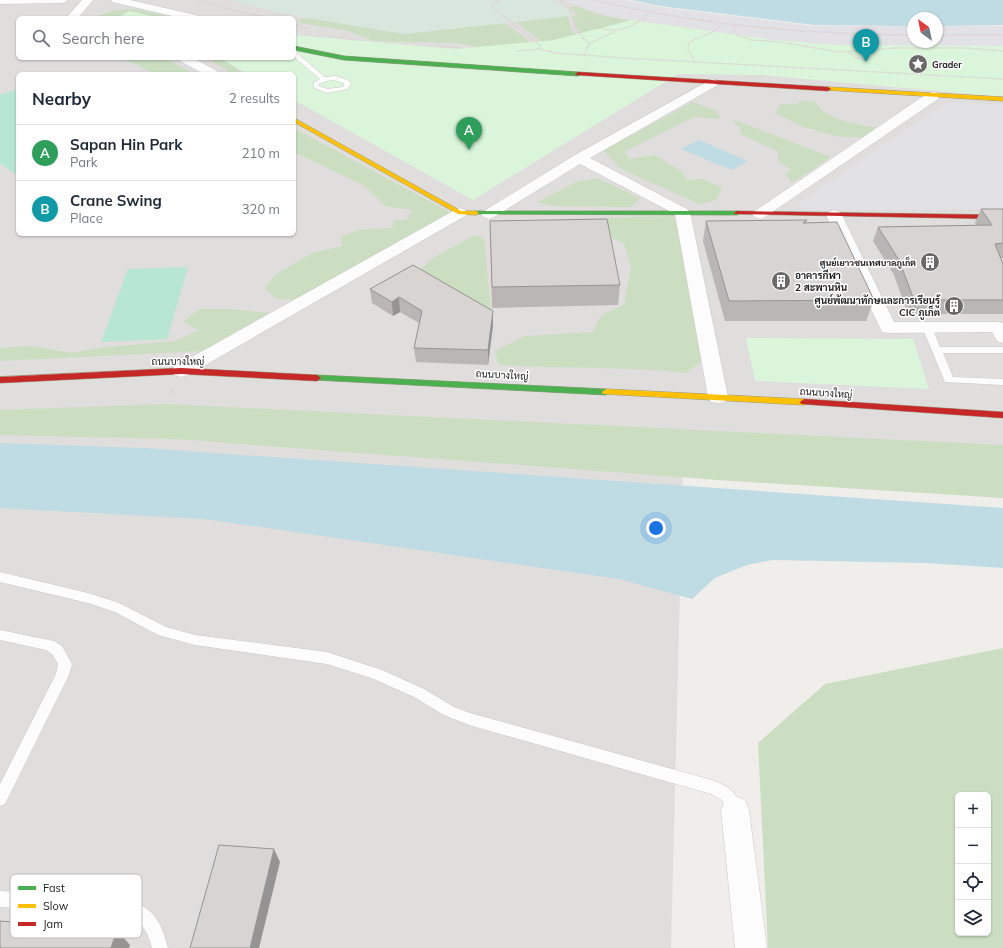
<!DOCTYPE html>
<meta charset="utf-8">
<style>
body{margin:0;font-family:Mulish,Sarabun,sans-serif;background:#f2f2f3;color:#1f2937}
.controls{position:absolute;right:12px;bottom:12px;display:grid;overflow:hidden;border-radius:6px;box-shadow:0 1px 3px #0004}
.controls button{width:36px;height:36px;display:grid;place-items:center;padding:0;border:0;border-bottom:1px solid #e0e1e3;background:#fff;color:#1f2937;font:20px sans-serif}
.compass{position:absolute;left:907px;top:12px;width:36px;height:36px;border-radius:50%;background:#fff;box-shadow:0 1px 3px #0004;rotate:327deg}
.you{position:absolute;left:656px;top:528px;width:14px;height:14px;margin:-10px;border:3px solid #fff;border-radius:50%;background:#1a73e8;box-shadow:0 0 0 6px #1a73e833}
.badge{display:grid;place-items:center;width:26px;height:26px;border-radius:50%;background:#6a6968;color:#fff;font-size:13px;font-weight:700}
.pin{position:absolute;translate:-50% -33px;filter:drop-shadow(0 1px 2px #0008)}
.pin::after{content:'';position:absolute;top:21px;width:14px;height:12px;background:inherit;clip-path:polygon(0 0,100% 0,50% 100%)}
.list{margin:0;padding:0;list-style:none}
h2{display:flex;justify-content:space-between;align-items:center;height:52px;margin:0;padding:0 16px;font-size:17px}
h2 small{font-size:13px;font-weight:400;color:#747a83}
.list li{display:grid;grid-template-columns:26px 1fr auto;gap:12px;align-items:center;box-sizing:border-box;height:56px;padding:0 16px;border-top:1px solid #e0e1e3}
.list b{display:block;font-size:15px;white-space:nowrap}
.list p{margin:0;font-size:13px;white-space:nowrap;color:#747a83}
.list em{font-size:13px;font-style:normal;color:#747a83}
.icon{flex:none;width:22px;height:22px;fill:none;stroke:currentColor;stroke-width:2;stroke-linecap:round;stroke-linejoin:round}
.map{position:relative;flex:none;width:1003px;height:948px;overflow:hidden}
.search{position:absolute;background:#fff;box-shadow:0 1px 3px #0004;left:16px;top:16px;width:280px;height:44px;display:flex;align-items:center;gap:10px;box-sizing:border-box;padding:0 14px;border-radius:6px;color:#747a83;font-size:15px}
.panel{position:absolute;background:#fff;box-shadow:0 1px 3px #0004;left:16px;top:72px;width:280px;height:164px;border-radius:6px}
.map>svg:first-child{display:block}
.residential{fill:#dfdedc;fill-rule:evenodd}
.forest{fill:#cbdec1;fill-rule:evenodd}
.wetland{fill:#d9e6de}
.park{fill:#daf5da}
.pitch{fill:#b7e6d2}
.parking{fill:#e0dfde}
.plaza{fill:#e2e1e5}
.water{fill:#bfdbe3}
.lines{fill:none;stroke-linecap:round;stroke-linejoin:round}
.lane-casing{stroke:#c9c8c7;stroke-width:1}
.street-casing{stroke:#c9c8c7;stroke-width:1}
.fast-casing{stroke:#999a82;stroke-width:1}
.slow-casing{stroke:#999a82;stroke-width:1}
.jam-casing{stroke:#999a82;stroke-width:1}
.path-far1{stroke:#dccecd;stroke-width:1.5;stroke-dasharray:1 1;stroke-linecap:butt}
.path{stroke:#dccecd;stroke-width:2.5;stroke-dasharray:2 2;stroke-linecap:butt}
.lane{fill:#fdfcfc;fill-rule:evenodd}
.street{fill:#fdfcfc;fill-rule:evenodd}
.fast{fill:#4caf50;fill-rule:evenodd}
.slow{fill:#ffc107;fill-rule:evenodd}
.jam{fill:#c62828;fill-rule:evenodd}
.wall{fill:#b9b6b5}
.shaded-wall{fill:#969493}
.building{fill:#d7d4d2;stroke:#969493}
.labels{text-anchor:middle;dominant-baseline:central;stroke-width:3;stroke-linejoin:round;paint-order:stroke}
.far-poi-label{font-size:9px;font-weight:bold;fill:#222;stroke:#fff;text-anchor:start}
.poi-label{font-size:10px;font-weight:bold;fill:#222;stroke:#fff;text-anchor:start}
.street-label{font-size:10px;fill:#222;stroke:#fff}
.key{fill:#fff;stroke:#bdbdbd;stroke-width:1}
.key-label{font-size:11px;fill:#222}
</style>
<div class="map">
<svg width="1003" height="948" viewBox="0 0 1003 948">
<rect width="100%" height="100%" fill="#f0eeeb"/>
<path class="residential" d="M0 0H601L776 32 1003 49V498L683 471 671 948H0ZM18 18H294V58H18ZM18 74H294V234H18Z"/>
<g class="forest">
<polygon points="575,6 601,15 636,22 590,41 577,29 572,15 578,14 571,7"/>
<path d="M134 9 166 16 168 18H97C108 9 121 10 134 9Z"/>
<polygon points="568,16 571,29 584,43 545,46 540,40 516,22"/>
<polygon points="308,18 404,34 505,23 528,40 527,47 481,48 456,43 374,41 345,30 299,23 299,19"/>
<polygon points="119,58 165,58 194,74 155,74 135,64"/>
<polygon points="206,58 225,58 240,65 236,69 245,74 234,74"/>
<path d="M802 101H814C830 122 853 123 877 128L867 137H841L804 127 775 113 781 104H796Z"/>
<polygon points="693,102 717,111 720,119 694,117 624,152 630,159 655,155 681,171 687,180 703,179 722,188 716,200 699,204 619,168 604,150"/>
<polygon points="732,119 831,157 792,183 785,174 791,170 778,160 778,152 741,134 740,128"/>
<polygon points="294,128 451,213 297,300 276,299 265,288 275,275 312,253 343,246 340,237 358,230 392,228 394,220 406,220 412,210 385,206 365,186 294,152"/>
<polygon points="597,178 640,198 632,207 553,206 537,202 576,182"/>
<path d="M673 216 680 236 702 361 686 373C623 366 561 369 499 365L495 351 525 336 593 332 602 314 624 305 631 267 624 243 603 234 565 226 572 219Z"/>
<polygon points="475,235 484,238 491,311 413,275 436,256"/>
<polygon points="199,309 231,309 269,313 203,351 0,361 0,348 30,346 73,353 97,348 175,341 199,330 183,322"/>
<polygon points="165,404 1003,445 1003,498 718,480 176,439 0,435 0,410"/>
<path d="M1003 648V948H768L758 743 825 684ZM958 795H988V933H958Z"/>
</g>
<polygon class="wetland" points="230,0 553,0 578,15 404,34 286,14"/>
<g class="park">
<polygon points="130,11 160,18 116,18"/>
<polygon points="636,19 913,42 1003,42 1003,97 762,75 678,74 473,200 294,100 294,74 248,74 219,58 294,58 294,35 455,49 554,40"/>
<polygon points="746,338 913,339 929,389 755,381"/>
</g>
<g class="pitch">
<polygon points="18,89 18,176 0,163 0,95"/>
<polygon points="188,267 167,339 101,342 128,269"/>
</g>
<polygon class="parking" points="919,323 1003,325 1003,394 950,391"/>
<g class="plaza">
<polygon points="565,0 628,0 660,7 814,26 913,26 913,42 937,42 937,26 1003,26 1003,46 837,45 774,40 630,20 603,14 573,4"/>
<polygon points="947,102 1003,105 1003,209 805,210 797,204"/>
</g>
<g class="water">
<polygon points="632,0 1003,0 1003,25 937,26 937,18 913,18 913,26 814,25 660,6"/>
<polygon points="699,140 748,161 732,170 681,149"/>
<polygon points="0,443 143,448 1003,508 1003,568 926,563 772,560 747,565 715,578 692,599 619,579 205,519 0,508"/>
</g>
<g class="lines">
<defs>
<g id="lane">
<path d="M294 48 297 50 298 54 325 77 336 76 350 81 351 82 348 89 327 93 314 88 313 83 320 79 294 57ZM333 80 344 83 343 87 327 89 319 86V84L326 81Z"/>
<polygon points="927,324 932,327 940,347 1003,347 1003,353 943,353 953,377 1003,379 1003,385 945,382 922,327"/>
<path d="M0 572 88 593 119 603 166 627 195 635 327 652 382 670 424 689 454 707 470 713 712 780C730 787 736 791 742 810L740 815 735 817 730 815 722 800 711 794 469 725 444 715 414 697 374 679 327 664 195 645 158 635 115 612 88 603 0 582Z"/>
<polygon points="0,630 54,641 62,646 72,664 69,675 5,804 0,806 0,784 56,674 58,664 52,654 46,650 0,640"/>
<path d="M0 891 116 897C149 904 160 915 168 948H152C146 925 139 918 116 913L0 907Z"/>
</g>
<g id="street">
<polygon points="0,0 68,0 63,3 0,4"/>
<polygon points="82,0 93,0 78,18 66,18"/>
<polygon points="111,0 130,0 200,16 202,18 181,18 112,2"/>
<polygon points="178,58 193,58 217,71 219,74 204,74 180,61"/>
<polygon points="712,79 716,80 718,83 716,86 590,158 687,209 690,212 728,397 725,402 718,403 711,402 708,397 675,214 580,164 494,217 489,219 484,217 481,214 484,211 575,155"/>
<polygon points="933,92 938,93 939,96 938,99 765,217 760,219 755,217 752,214 755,211 928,93"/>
<polygon points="460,208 465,210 468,213 465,216 188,375 181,377 174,375 172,371 174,367 455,210"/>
<polygon points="834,210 839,212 842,215 894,322 998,322 1003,323 1003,343 997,341 992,332 888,333 882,332 826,215 829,212"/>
<polygon points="735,796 745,800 749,810 767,948 735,948 721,810 725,800"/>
</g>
<g id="fast">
<polygon points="294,46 344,56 578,72 581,74 578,76 344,60 294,50"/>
<polygon points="476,211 737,211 740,213 737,215 474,214 474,212"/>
<polygon points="317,375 606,389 610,392 606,395 314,380 313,378"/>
</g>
<g id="slow">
<polygon points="828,87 1003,97 1003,101 826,90 825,89"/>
<polygon points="294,118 461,211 476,211 479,213 476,215 458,214 294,122"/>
<polygon points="606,389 804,399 808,402 804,405 603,394 602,392"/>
</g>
<g id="jam">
<polygon points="578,72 828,87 831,89 828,91 576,75 575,74"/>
<polygon points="737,211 1003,215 1003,219 735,214 734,213"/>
<polygon points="181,368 317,375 321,378 317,381 181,374 0,383 0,377"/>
<polygon points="804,399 1003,412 1003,418 801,404 800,402"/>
</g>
</defs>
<use href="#lane" class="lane-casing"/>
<use href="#street" class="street-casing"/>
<use href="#fast" class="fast-casing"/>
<use href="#slow" class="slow-casing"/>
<use href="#jam" class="jam-casing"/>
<g class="path-far1">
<polyline points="199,0 236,11 271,18"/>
<polyline points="499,0 491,6 540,45 539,49 517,51"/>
<path d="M561 0C587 27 617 45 648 13"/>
<path d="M593 0C699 25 805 34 913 35"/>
<polyline points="569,8 575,29 589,44"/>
<polyline points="294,24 307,28 308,30 304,32"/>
<polyline points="733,25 737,35 752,40 781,42 839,52 895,48 965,48 1003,51"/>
<polyline points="937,35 1003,35"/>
<polyline points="329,37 332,36 355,40"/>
<polyline points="440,46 462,48"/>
<polyline points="539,49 556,53 624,58 1003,79"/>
<polyline points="848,52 857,58 867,61"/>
<polyline points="584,55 589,44 616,31"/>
<polyline points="695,62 688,49 689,42 711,33 723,24"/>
</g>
<polyline class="path" points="170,395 173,389"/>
<use href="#lane" class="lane"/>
<use href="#street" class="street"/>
<use href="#fast" class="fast"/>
<use href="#slow" class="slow"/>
<use href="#jam" class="jam"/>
</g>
<g class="wall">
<polygon points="981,209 1003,209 1003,258 1001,258 1003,264 1003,314 908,314 894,275 873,241 878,227 976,225 975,223"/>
<polygon points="807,220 806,223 874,300 866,321 725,321 703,241 706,221"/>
<polygon points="490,221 620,285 618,305 492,308"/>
<polygon points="370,289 493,325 488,365 416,362 414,348 419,323 400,312 393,316 372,303"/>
</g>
<g class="shaded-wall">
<polygon points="399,297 400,312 393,316 392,302"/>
<polygon points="493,311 493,325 488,365 488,350"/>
<polygon points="274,849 280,862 259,948 250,948"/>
<polygon points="117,930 130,945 129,948 111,948"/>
</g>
<g class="building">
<polygon points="981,209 1003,209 1003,243 995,244 1003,264 1003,300 914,300 899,260 878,227 992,225"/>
<polygon points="607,219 620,285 492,287 490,221"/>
<polygon points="807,220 803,223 837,222 874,300 729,301 706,221"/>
<polygon points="413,265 493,311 488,350 414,348 422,311 399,297 392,302 370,289"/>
<polygon points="219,845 274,849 250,948 190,948"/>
<polygon points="0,921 117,930 111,948 0,948"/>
</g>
<defs>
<symbol id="sight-disc" viewBox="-11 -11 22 22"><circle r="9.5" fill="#6a6968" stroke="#fff"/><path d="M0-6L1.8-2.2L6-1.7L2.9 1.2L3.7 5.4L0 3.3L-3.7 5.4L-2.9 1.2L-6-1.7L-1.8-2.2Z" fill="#fff"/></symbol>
<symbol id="building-disc" viewBox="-11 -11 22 22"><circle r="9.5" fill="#6a6968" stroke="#fff"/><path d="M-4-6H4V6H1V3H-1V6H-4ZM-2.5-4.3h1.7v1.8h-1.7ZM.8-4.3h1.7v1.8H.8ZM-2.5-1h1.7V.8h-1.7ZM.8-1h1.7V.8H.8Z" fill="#fff"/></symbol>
</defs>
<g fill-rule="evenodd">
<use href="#sight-disc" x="907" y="53" width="22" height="22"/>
<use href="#building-disc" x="919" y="251" width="22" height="22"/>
<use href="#building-disc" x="770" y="270" width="22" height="22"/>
<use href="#building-disc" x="943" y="295" width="22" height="22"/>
</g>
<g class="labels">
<g class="far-poi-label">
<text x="932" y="64">Grader</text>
<text x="916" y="262" text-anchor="end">ศูนย์เยาวชนเทศบาลภูเก็ต</text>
</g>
<g class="poi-label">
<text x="795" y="275">อาคารกีฬา<tspan x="795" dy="12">2 สะพานหิน</tspan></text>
<text x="940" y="300" text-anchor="end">ศูนย์พัฒนาทักษและการเรียนรู้<tspan x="940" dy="12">CIC ภูเก็ต</tspan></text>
</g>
<g class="street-label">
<text x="178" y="361">ถนนบางใหญ่</text>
<text transform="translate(502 375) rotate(3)">ถนนบางใหญ่</text>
<text transform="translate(826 393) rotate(4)">ถนนบางใหญ่</text>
</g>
</g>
<rect x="10" y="874" width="132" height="64" rx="6" class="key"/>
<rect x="18" y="886" width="18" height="4" fill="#4caf50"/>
<rect x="18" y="904" width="18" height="4" fill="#ffc107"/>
<rect x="18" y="922" width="18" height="4" fill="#c62828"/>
<g class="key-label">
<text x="43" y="892">Fast</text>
<text x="43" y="910">Slow</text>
<text x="43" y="928">Jam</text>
</g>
</svg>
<div class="controls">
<button>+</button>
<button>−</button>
<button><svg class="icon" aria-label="locate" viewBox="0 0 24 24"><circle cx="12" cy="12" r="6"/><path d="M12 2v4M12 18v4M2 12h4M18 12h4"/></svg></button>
<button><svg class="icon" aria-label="layers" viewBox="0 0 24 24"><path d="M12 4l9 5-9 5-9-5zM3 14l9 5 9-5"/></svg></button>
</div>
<svg class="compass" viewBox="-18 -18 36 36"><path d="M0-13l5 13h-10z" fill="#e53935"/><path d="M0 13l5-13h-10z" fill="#747a83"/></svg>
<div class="you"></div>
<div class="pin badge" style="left:469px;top:150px;background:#2e9e5b">A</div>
<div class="pin badge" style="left:866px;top:62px;background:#0f9aa8">B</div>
<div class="search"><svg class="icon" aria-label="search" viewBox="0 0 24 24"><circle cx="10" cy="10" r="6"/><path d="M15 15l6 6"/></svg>Search here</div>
<section class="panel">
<h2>Nearby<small>2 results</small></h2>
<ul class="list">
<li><span class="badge" style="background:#2e9e5b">A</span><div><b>Sapan Hin Park</b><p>Park</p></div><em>210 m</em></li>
<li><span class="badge" style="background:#0f9aa8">B</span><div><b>Crane Swing</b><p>Place</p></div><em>320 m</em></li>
</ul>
</section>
</div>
